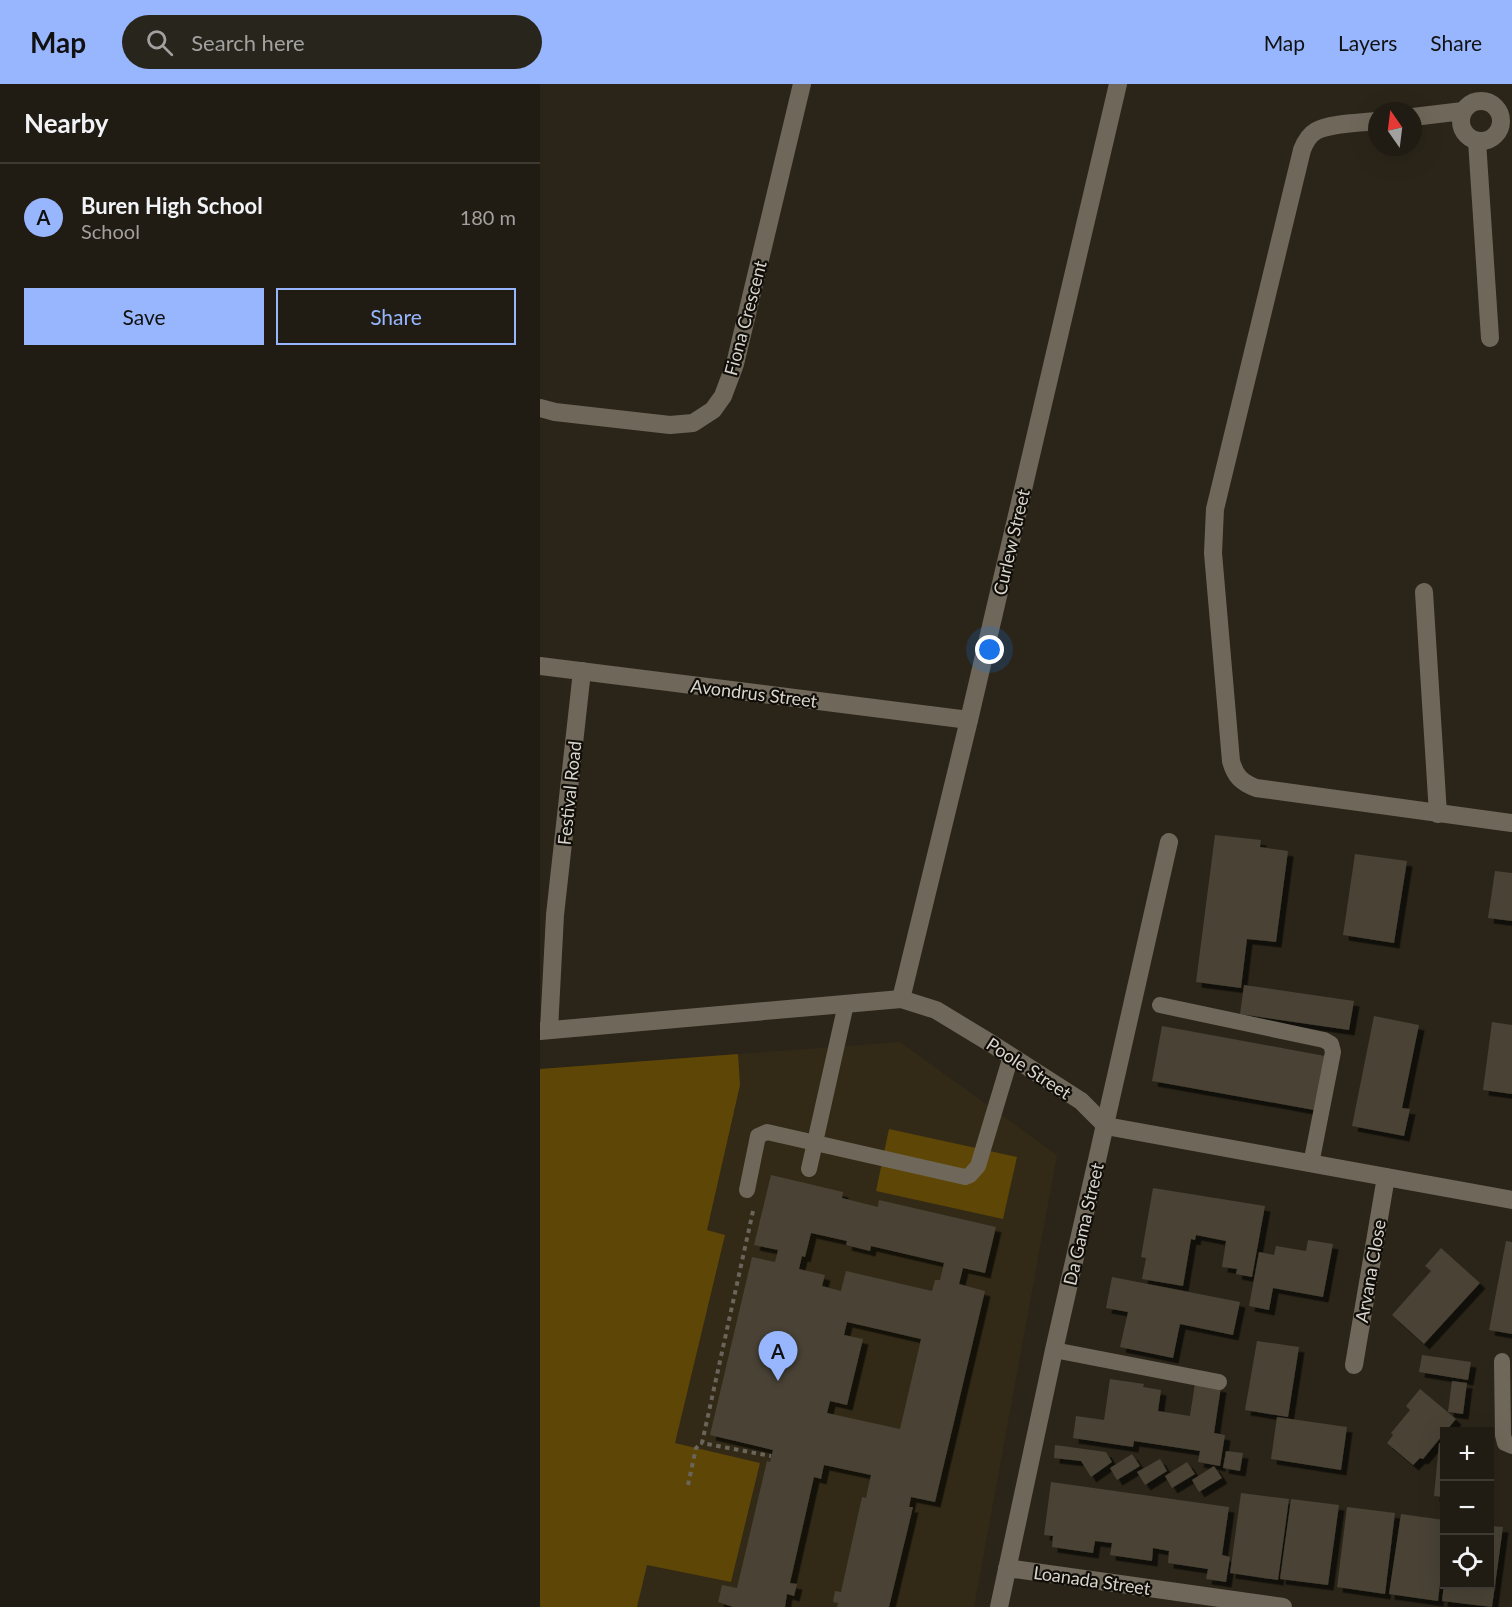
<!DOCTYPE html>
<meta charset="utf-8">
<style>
body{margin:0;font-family:Lato,sans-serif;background:#28251c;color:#f1f3f6}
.controls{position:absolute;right:18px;bottom:18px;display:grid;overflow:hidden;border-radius:0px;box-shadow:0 6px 24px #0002}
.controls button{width:54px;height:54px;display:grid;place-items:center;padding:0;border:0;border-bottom:2px solid #3d3a33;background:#201c13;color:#f1f3f6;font:30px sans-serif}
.compass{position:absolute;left:828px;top:18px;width:54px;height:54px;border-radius:50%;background:#201c13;box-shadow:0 6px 24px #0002;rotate:346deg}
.you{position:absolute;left:450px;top:566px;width:21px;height:21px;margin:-15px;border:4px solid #fff;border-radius:50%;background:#1a73e8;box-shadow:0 0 0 9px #1a73e833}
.badge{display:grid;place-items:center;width:39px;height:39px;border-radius:50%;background:#97b6fd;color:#111;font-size:20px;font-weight:700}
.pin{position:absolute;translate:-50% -50px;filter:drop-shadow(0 2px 3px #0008)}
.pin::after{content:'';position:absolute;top:32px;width:21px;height:18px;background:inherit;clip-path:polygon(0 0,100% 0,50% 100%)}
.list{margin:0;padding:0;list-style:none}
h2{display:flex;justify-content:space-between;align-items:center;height:78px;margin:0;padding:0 24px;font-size:26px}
h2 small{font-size:20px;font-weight:400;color:#a2a1a0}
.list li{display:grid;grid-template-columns:39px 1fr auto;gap:18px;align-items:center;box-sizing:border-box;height:108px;padding:0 24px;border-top:2px solid #3d3a33}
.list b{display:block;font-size:22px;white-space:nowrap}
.list p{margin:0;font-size:20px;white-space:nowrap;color:#a2a1a0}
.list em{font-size:20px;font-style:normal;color:#a2a1a0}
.actions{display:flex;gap:12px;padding:18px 24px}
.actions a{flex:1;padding:14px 0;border:2px solid #97b6fd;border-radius:0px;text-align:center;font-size:21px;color:#97b6fd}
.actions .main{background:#97b6fd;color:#111}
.icon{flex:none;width:33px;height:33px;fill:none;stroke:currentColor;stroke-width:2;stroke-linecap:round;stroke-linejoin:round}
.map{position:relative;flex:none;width:972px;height:1523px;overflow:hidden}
header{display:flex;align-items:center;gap:36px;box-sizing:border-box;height:84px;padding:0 30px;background:#97b6fd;color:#111}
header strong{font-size:28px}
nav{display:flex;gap:33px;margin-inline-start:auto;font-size:21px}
.search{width:420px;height:54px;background:#28251c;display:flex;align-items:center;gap:15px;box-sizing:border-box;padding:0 21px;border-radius:33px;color:#a2a1a0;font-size:22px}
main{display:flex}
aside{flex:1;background:#201c13}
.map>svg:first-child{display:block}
.built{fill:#322a17}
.green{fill:#5d4606}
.building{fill:#484235;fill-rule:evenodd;filter:url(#shadow)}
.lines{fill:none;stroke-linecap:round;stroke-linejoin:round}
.path{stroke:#69655a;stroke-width:4;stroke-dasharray:4.5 4.5;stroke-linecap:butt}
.lane{stroke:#6f685a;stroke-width:16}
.street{stroke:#6f685a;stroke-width:18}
.labels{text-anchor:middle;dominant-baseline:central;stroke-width:4.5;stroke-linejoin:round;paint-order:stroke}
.street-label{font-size:18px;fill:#d8d5cd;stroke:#110e09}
</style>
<header>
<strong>Map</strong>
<div class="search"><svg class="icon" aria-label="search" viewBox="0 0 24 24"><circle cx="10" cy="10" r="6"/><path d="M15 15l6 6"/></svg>Search here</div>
<nav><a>Map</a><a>Layers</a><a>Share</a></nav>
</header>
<main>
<aside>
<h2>Nearby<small></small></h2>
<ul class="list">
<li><span class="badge">A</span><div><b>Buren High School</b><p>School</p></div><em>180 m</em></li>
</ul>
<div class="actions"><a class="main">Save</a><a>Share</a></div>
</aside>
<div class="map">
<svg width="972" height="1523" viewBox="0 0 972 1523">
<defs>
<filter id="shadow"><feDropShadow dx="5.5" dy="5.5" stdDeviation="0" flood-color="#0009"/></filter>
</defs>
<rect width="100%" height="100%" fill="#2b2519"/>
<polygon class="built" points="360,958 517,1071 434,1523 0,1523 0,985"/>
<g class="green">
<polygon points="198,970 200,1001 167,1146 185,1151 135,1359 220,1379 191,1498 107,1481 97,1523 0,1523 0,985"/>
<polygon points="349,1045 477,1073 463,1135 336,1107"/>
</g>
<g class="building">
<polygon points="675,751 721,756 720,763 748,767 736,858 707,855 701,904 656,898"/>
<polygon points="815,770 867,777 854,859 803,851"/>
<polygon points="955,787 972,789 972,837 948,834"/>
<polygon points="704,901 814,917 809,946 700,930"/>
<polygon points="834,932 879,941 862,1024 870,1025 864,1052 812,1042"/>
<polygon points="952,938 972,941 972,1010 943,1006"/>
<polygon points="622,942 785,972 774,1026 612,997"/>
<path d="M231 1091 303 1108 302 1114 338 1123 339 1116 456 1143 445 1189 423 1184 419 1200 445 1207 395 1418 371 1413 369 1423H373L349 1523H297L298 1519 293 1518 295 1507 301 1508 322 1413 326 1414 331 1391 284 1381 281 1395 274 1393 250 1499 257 1500 254 1512 247 1510 245 1523H193L178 1518 182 1501 197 1504 227 1377 230 1378 233 1366 170 1351 212 1173 235 1178 238 1166 214 1161ZM271 1149 307 1157 306 1161 330 1167 331 1162 404 1179 400 1196H395L392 1207 306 1187 301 1207 282 1202 285 1191 259 1185 262 1172 265 1173ZM307 1238 381 1255 360 1345 287 1329 290 1317 307 1321 323 1255 304 1251Z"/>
<polygon points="613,1104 725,1122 712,1193 696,1190 697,1185 682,1183 686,1157 656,1151 655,1156 651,1155 643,1202 602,1195 606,1174 601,1173"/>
<polygon points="768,1156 793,1160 783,1213 733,1204 729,1226 709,1222 719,1168 734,1171 736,1162 766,1167"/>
<polygon points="966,1157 972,1158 972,1250 949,1246"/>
<polygon points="901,1164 940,1199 884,1260 852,1231 891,1187 885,1182"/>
<polygon points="572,1193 700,1218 693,1251 640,1240 633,1274 580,1263 588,1228 566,1224"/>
<polygon points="717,1257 759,1263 748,1333 705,1326"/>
<polygon points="882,1271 931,1278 928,1296 879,1288"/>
<polygon points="570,1295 604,1300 603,1303 621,1306 618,1327 650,1332 655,1299 681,1303 674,1349 685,1351 680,1382 658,1378 660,1367 594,1357 593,1363 533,1354 536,1332 564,1336"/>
<polygon points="912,1297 927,1299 923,1330 908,1328"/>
<polygon points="880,1305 916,1335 883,1375 880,1374 873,1381 847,1359 853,1351 851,1349 870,1326 866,1322"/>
<polygon points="737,1333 807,1343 801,1386 731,1375"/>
<polygon points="899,1359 904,1359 904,1413 894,1412"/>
<polygon points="515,1361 566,1368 572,1378 551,1393 541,1377 514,1374"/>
<polygon points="686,1367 703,1369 700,1387 683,1384"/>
<polygon points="592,1370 600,1382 577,1396 570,1384"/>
<polygon points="620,1375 627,1387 605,1401 597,1388"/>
<polygon points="647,1378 655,1390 632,1404 625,1392"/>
<polygon points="674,1382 682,1394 659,1408 652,1396"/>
<polygon points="511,1398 689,1423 682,1471 690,1473 686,1498 666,1495 668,1485 628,1479 629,1467 613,1464 612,1477 570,1471 572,1459 555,1457 553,1469 512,1463 513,1452 504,1451"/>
<polygon points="701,1409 749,1415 738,1496 690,1489"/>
<polygon points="751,1415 799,1421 788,1501 740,1495"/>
<polygon points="807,1423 855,1429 845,1510 797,1503"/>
<polygon points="861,1430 904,1436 904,1465 898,1517 849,1510"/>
<polygon points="950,1442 963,1443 952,1523 902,1517 904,1500 950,1500"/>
</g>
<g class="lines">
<g class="path">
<polyline points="213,1127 162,1359 231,1372"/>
<polyline points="148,1401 156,1364 162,1359"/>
</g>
<g class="lane">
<polyline points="620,921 784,956 791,960 793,968 771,1080"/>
<polyline points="269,1085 306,920"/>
<polyline points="207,1106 218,1052 227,1048 425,1093 430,1091 438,1082 471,972"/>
<polyline points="514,1266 679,1298"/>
<polyline points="962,1277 963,1351 965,1359 972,1362"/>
</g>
<g class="street">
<circle cx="941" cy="37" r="20"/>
<polyline points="873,33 923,27"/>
<path d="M837 37C820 39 790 39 776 47 769 51 765 58 762 66L675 425 673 469 691 677C695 692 701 698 716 704L972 739"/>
<polyline points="937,57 950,254"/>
<polyline points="0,324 15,328 130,341 153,339 173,326 183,312 195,280 262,0"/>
<polyline points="884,508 898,730"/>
<polyline points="0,582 429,636"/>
<polyline points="361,915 429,636 578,0"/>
<polyline points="9,946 15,831 42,587"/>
<polyline points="0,947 361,915 396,926 452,960 541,1017 566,1042 972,1116"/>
<polyline points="814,1281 846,1093"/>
<polyline points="467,1484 743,1523"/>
<polyline points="459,1523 514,1266 629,758"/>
</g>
</g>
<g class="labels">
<g class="street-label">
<text transform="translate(205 234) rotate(-75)">Fiona Crescent</text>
<text transform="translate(471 458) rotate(-77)">Curlew Street</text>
<text transform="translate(214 609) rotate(7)">Avondrus Street</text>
<text transform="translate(29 709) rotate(-84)">Festival Road</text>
<text transform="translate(489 984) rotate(33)">Poole Street</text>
<text transform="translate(543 1140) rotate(-77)">Da Gama Street</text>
<text transform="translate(830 1187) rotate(-80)">Arvana Close</text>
<text transform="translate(552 1496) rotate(8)">Loanada Street</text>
</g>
</g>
</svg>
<div class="controls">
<button>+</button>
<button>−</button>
<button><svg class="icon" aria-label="locate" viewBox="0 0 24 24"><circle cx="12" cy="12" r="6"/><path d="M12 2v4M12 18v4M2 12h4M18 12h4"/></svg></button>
</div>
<svg class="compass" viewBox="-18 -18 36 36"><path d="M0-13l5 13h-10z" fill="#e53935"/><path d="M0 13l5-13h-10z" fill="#a2a1a0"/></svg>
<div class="you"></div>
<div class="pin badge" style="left:238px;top:1297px">A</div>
</div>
</main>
